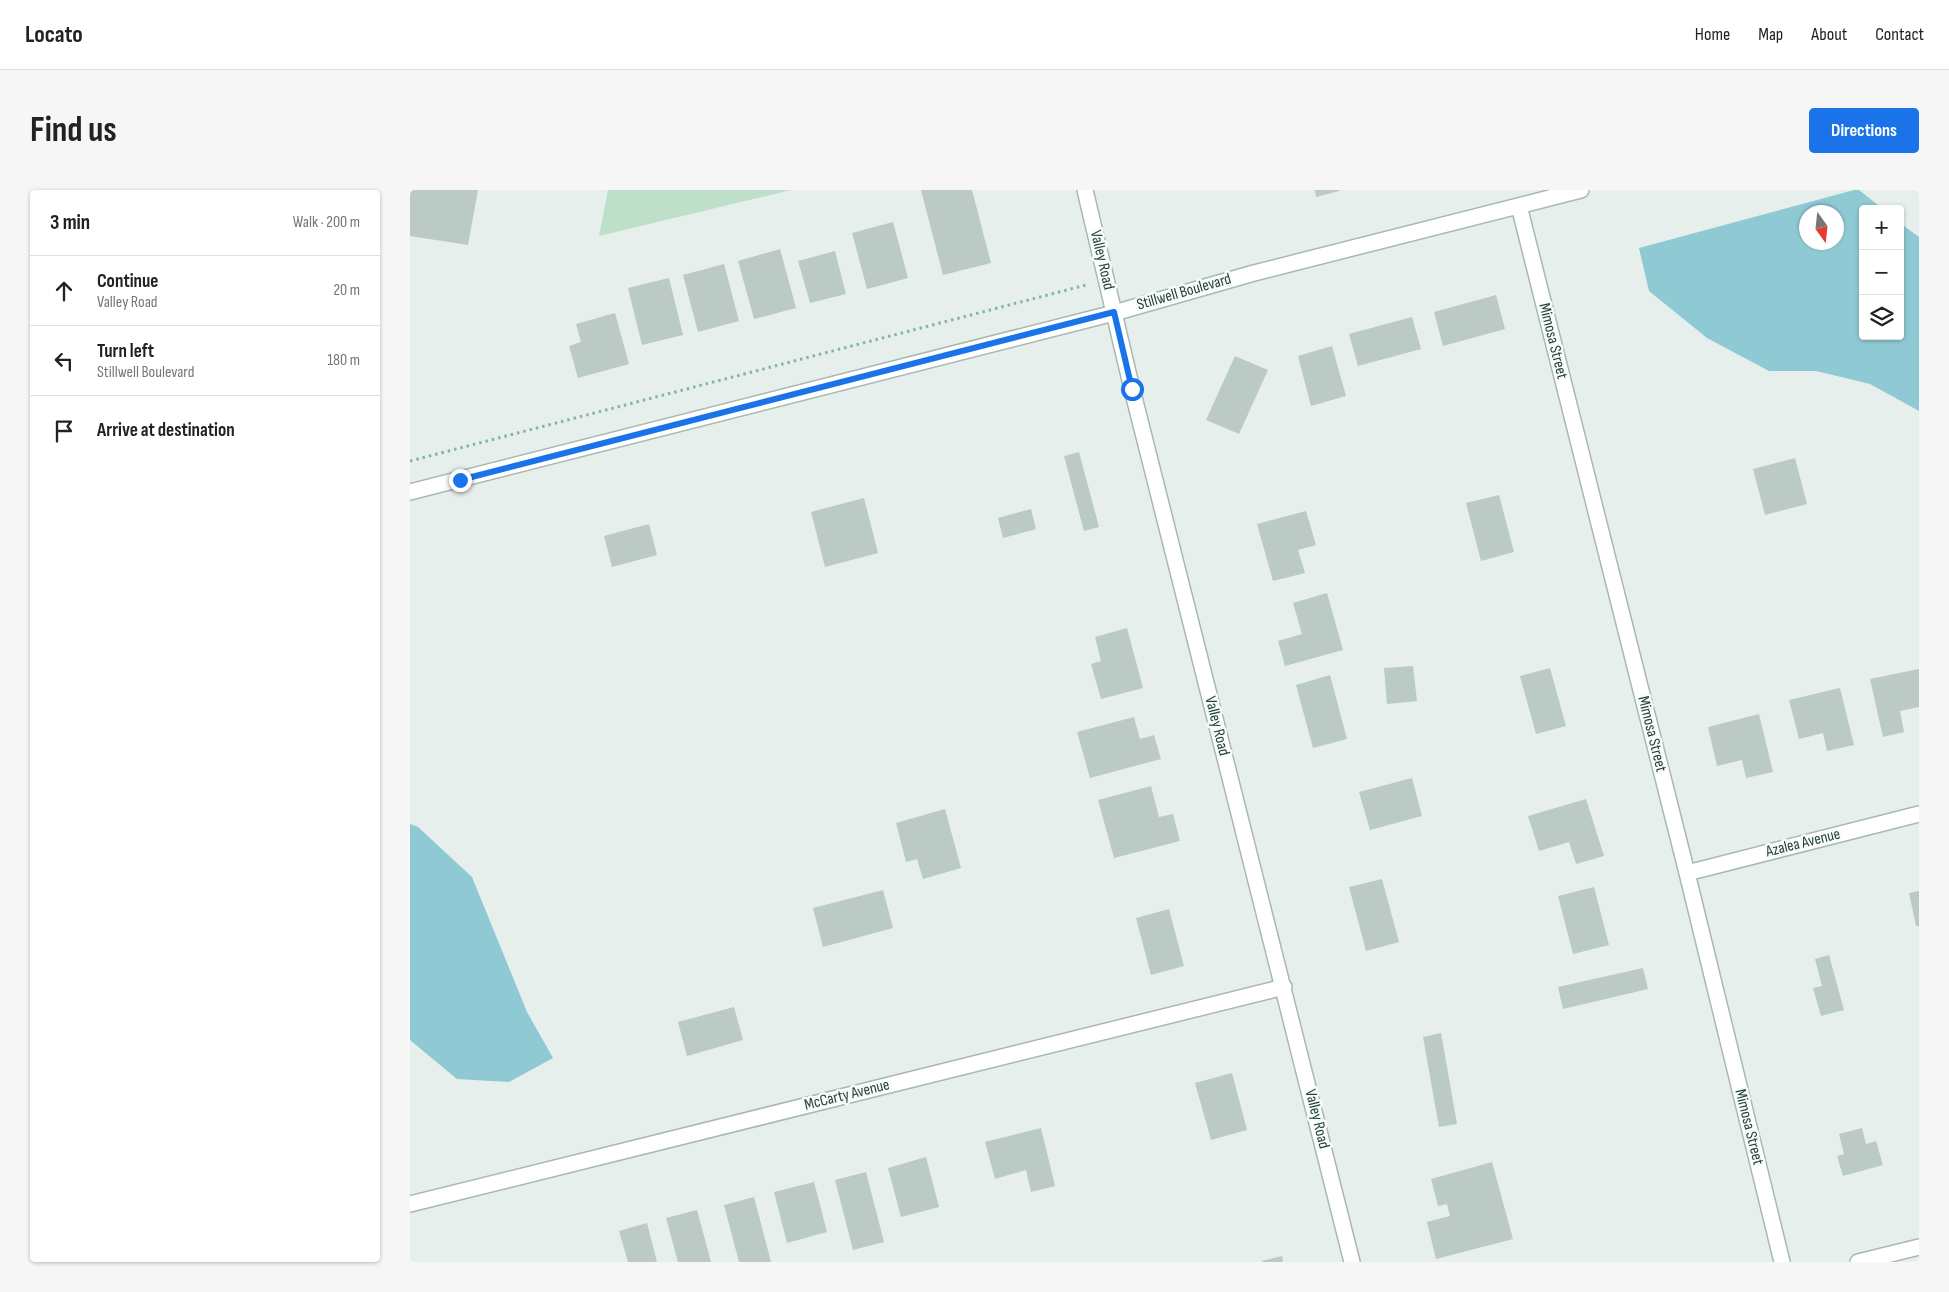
<!DOCTYPE html>
<meta charset="utf-8">
<style>
body{margin:0;font-family:"Sofia Sans Condensed",sans-serif;background:#f6f6f6;color:#222}
.controls{position:absolute;right:15px;top:15px;display:grid;overflow:hidden;border-radius:5px;box-shadow:0 1px 4px #0004}
.controls button{width:45px;height:45px;display:grid;place-items:center;padding:0;border:0;border-bottom:1px solid #e0e0e0;background:#fff;color:#222;font:25px sans-serif}
.compass{position:absolute;left:1389px;top:15px;width:45px;height:45px;border-radius:50%;background:#fff;box-shadow:0 1px 4px #0004;rotate:165deg}
.stop{position:absolute;width:15px;height:15px;margin:-11px;border:4px solid #1a73e8;border-radius:50%;background:#fff}
.stop.end{background:#1a73e8;border-color:#fff;box-shadow:0 1px 5px #0008}
.list{margin:0;padding:0;list-style:none}
h2{display:flex;justify-content:space-between;align-items:center;height:65px;margin:0;padding:0 20px;font-size:21px}
h2 small{font-size:16px;font-weight:400;color:#767676}
.list li{display:grid;grid-template-columns:32px 1fr auto;gap:15px;align-items:center;box-sizing:border-box;height:70px;padding:0 20px;border-top:1px solid #e0e0e0}
.list b{display:block;font-size:19px;white-space:nowrap}
.list p{margin:0;font-size:16px;white-space:nowrap;color:#767676}
.list em{font-size:16px;font-style:normal;color:#767676}
.icon{flex:none;width:28px;height:28px;fill:none;stroke:currentColor;stroke-width:2;stroke-linecap:round;stroke-linejoin:round}
.map{position:relative;flex:none;width:1509px;height:1072px;overflow:hidden;border-radius:5px}
header{display:flex;align-items:center;gap:30px;box-sizing:border-box;height:70px;padding:0 25px;background:#fff;border-bottom:1px solid #e0e0e0}
header strong{font-size:24px}
nav{display:flex;gap:28px;margin-inline-start:auto;font-size:18px}
.intro{display:flex;align-items:center;justify-content:space-between;box-sizing:border-box;height:120px;padding:0 30px}
h1{margin:0;font-size:35px}
.button{padding:12px 22px;border-radius:5px;background:#1a73e8;color:#fff;font-size:18px;font-weight:700}
main{display:flex;gap:30px;padding:0 30px}
aside{flex:1;background:#fff;border-radius:5px;box-shadow:0 1px 4px #0004}
.map>svg:first-child{display:block}
.green{fill:#bfe0c8}
.water{fill:#8ec9d4;fill-rule:evenodd}
.building{fill:#bbcac4}
.lines{fill:none;stroke-linecap:round;stroke-linejoin:round}
.minor-casing{stroke:#a8b8b2;stroke-width:18}
.path{stroke:#86b3a5;stroke-width:3;stroke-dasharray:2.5 4;stroke-linecap:butt}
.minor{stroke:#fff;stroke-width:15}
.route{stroke:#1a73e8;stroke-width:6}
.labels{text-anchor:middle;dominant-baseline:central;stroke-width:5;stroke-linejoin:round;paint-order:stroke}
.street-label{font-size:16px;fill:#24423a;stroke:#f7fbf9}
</style>
<header>
<strong>Locato</strong>
<nav><a>Home</a><a>Map</a><a>About</a><a>Contact</a></nav>
</header>
<div class="intro"><h1>Find us</h1><a class="button">Directions</a></div>
<main>
<aside>
<h2>3 min<small>Walk · 200 m</small></h2>
<ul class="list">
<li><svg class="icon" aria-label="ahead" viewBox="0 0 24 24"><path d="M12 20V5M6 11l6-6 6 6"/></svg><div><b>Continue</b><p>Valley Road</p></div><em>20 m</em></li>
<li><svg class="icon" aria-label="left" viewBox="0 0 24 24"><path d="M17 20v-9H6M10 6l-5 5 5 5"/></svg><div><b>Turn left</b><p>Stillwell Boulevard</p></div><em>180 m</em></li>
<li><svg class="icon" aria-label="arrive" viewBox="0 0 24 24"><path d="M6 21V4h12l-3 4 3 4H6"/></svg><div><b>Arrive at destination</b></div></li>
</ul>
</aside>
<div class="map">
<svg width="1509" height="1072" viewBox="0 0 1509 1072">
<rect width="100%" height="100%" fill="#e6efeb"/>
<polygon class="green" points="198,0 381,0 189,46"/>
<g class="water">
<path d="M1444 0H1449L1473 19H1453V146H1490V33L1509 47V221L1460 194 1406 181H1359L1297 148 1239 101 1229 58ZM1396 22H1426V52H1396Z"/>
<polygon points="0,634 8,637 62,687 117,822 143,868 99,892 47,889 0,850"/>
</g>
<g class="building">
<polygon points="0,0 68,0 58,55 0,46"/>
<polygon points="511,0 562,0 581,73 533,85"/>
<polygon points="905,0 929,0 929,1 906,7"/>
<polygon points="483,32 498,88 457,99 442,43"/>
<polygon points="370,59 386,118 344,129 328,71"/>
<polygon points="425,61 436,104 400,113 388,71"/>
<polygon points="314,74 329,131 288,142 273,85"/>
<polygon points="259,88 273,145 232,155 218,98"/>
<polygon points="1086,105 1095,139 1033,156 1024,122"/>
<polygon points="205,123 219,174 168,188 159,156 171,152 166,134"/>
<polygon points="1002,127 1011,159 948,176 939,144"/>
<polygon points="922,156 936,206 901,216 888,166"/>
<polygon points="825,166 858,180 829,244 796,230"/>
<polygon points="669,262 689,337 674,341 654,266"/>
<polygon points="1385,268 1397,314 1355,325 1343,279"/>
<polygon points="1089,305 1104,362 1071,371 1056,313"/>
<polygon points="454,308 468,363 415,377 401,322"/>
<polygon points="621,319 626,339 593,348 588,328"/>
<polygon points="896,321 906,355 888,360 895,383 863,391 847,334"/>
<polygon points="239,334 247,365 202,377 194,346"/>
<polygon points="917,403 933,460 875,476 868,451 892,444 883,413"/>
<polygon points="717,438 733,498 691,509 681,474 691,471 685,447"/>
<polygon points="1003,476 1007,511 977,514 974,478"/>
<polygon points="1140,478 1156,536 1126,544 1110,486"/>
<polygon points="1509,479 1509,517 1490,521 1494,542 1473,547 1460,489"/>
<polygon points="920,485 937,549 903,558 886,495"/>
<polygon points="1430,498 1444,555 1417,561 1413,543 1389,549 1379,510"/>
<polygon points="1349,524 1363,582 1336,588 1332,570 1307,576 1298,537"/>
<polygon points="724,527 730,549 744,545 751,569 680,588 667,542"/>
<polygon points="1002,588 1012,626 960,640 949,602"/>
<polygon points="741,596 749,627 763,624 770,651 704,668 688,610"/>
<polygon points="1176,609 1194,666 1166,674 1159,652 1129,661 1118,626"/>
<polygon points="535,619 551,678 513,689 507,669 496,672 486,633"/>
<polygon points="972,689 989,752 956,761 939,697"/>
<polygon points="1184,697 1199,755 1163,764 1148,706"/>
<polygon points="473,700 483,738 413,757 403,718"/>
<polygon points="1509,701 1509,736 1506,736 1499,703"/>
<polygon points="759,719 774,776 741,785 726,728"/>
<polygon points="1419,765 1434,820 1411,826 1403,798 1412,796 1405,769"/>
<polygon points="1233,778 1238,799 1153,819 1148,797"/>
<polygon points="324,817 333,850 277,866 268,832"/>
<polygon points="1031,843 1047,934 1029,937 1013,847"/>
<polygon points="822,883 837,940 801,950 785,893"/>
<polygon points="631,938 645,996 621,1002 616,980 585,989 575,952"/>
<polygon points="1452,938 1456,954 1466,951 1473,975 1433,986 1427,966 1434,964 1429,944"/>
<polygon points="516,967 529,1017 491,1027 478,978"/>
<polygon points="1082,972 1103,1049 1026,1069 1017,1032 1040,1026 1037,1014 1028,1016 1021,989"/>
<polygon points="456,982 474,1052 443,1060 425,990"/>
<polygon points="404,992 417,1042 377,1053 364,1002"/>
<polygon points="344,1007 361,1072 329,1072 314,1015"/>
<polygon points="287,1020 301,1072 268,1072 256,1028"/>
<polygon points="237,1033 247,1072 218,1072 209,1041"/>
<polygon points="872,1066 873,1072 852,1072 852,1071"/>
</g>
<g class="lines">
<defs>
<g id="minor">
<polyline points="675,0 722,199 942,1072"/>
<polyline points="1109,16 1277,683 1372,1072"/>
<polyline points="0,302 704,123 844,83 1171,0"/>
<polyline points="1277,683 1509,624"/>
<polyline points="0,1014 874,797"/>
<polyline points="1448,1072 1509,1057"/>
</g>
</defs>
<use href="#minor" class="minor-casing"/>
<polyline class="path" points="0,271 676,95"/>
<use href="#minor" class="minor"/>
</g>
<g class="lines">
<polyline class="route" points="50,290 704,122 722,199"/>
</g>
<g class="labels">
<g class="street-label">
<text transform="translate(692 70) rotate(77)">Valley Road</text>
<text transform="translate(774 102) rotate(-16)">Stillwell Boulevard</text>
<text transform="translate(1143 151) rotate(76)">Mimosa Street</text>
<text transform="translate(807 536) rotate(76)">Valley Road</text>
<text transform="translate(1242 544) rotate(76)">Mimosa Street</text>
<text transform="translate(1393 653) rotate(-14)">Azalea Avenue</text>
<text transform="translate(437 905) rotate(-14)">McCarty Avenue</text>
<text transform="translate(907 929) rotate(76)">Valley Road</text>
<text transform="translate(1339 937) rotate(76)">Mimosa Street</text>
</g>
</g>
</svg>
<div class="controls">
<button>+</button>
<button>−</button>
<button><svg class="icon" aria-label="layers" viewBox="0 0 24 24"><path d="M12 4l9 5-9 5-9-5zM3 14l9 5 9-5"/></svg></button>
</div>
<svg class="compass" viewBox="-18 -18 36 36"><path d="M0-13l5 13h-10z" fill="#e53935"/><path d="M0 13l5-13h-10z" fill="#767676"/></svg>
<div class="stop" style="left:722px;top:199px"></div>
<div class="stop end" style="left:50px;top:290px"></div>
</div>
</main>
